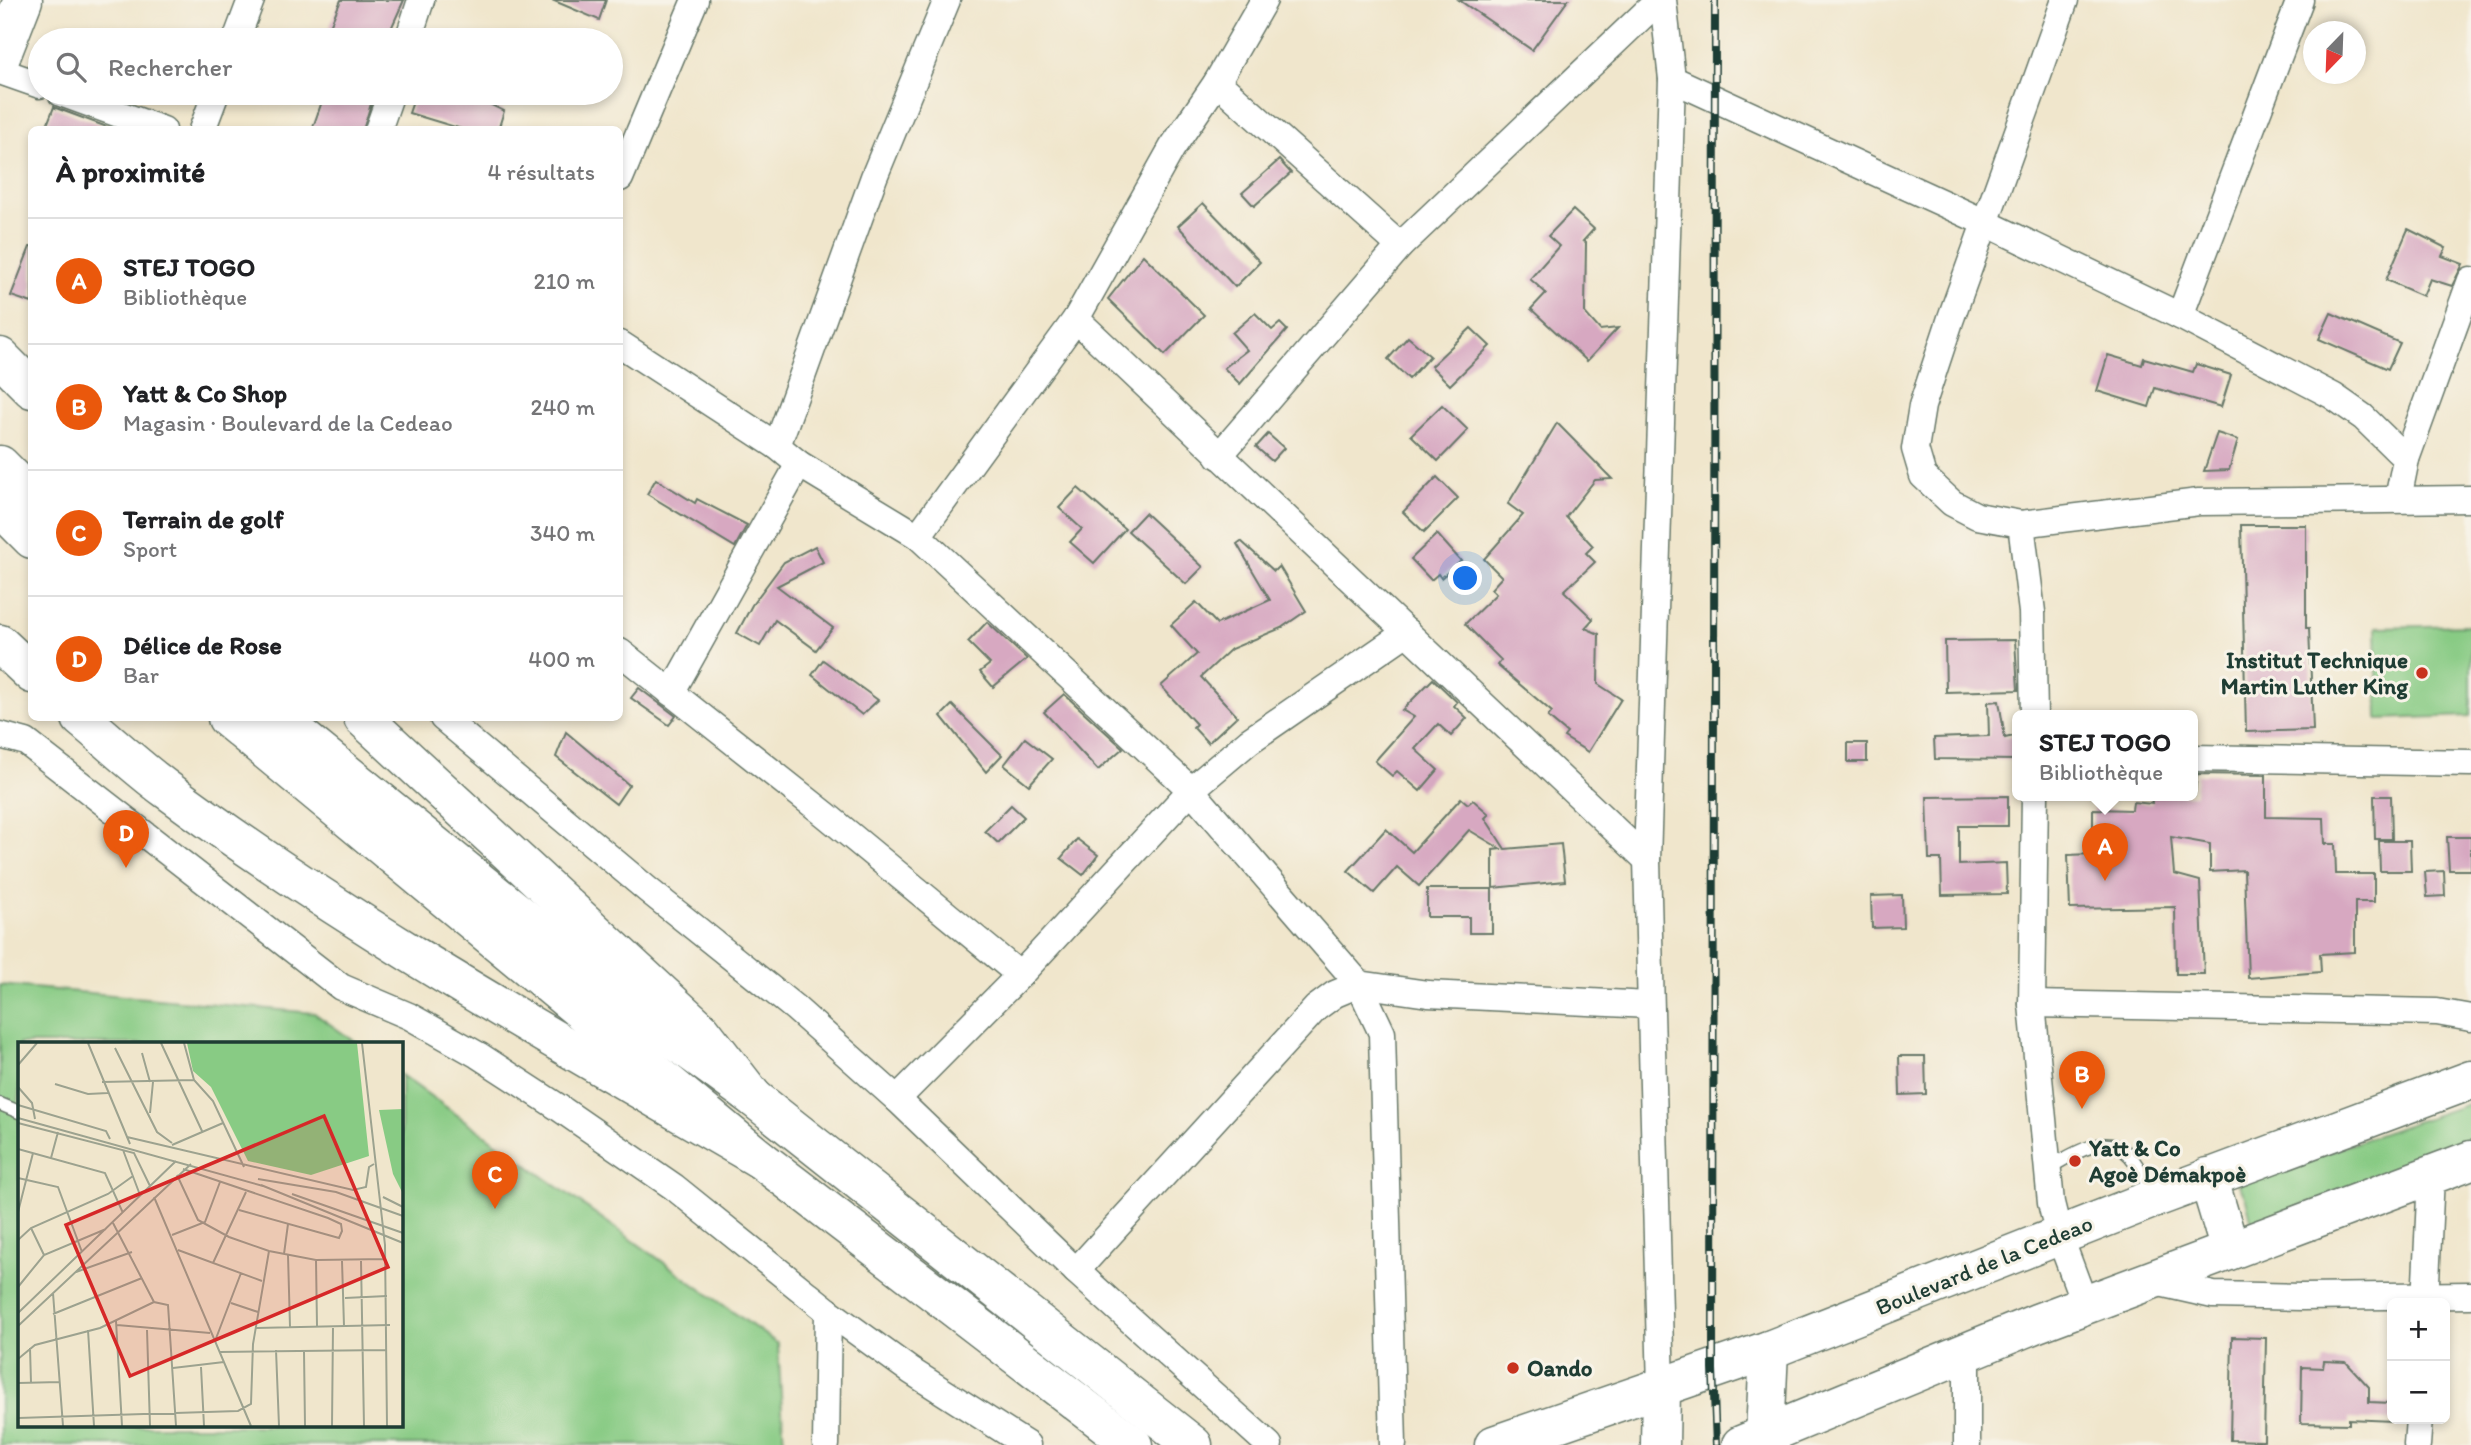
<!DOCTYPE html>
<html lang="fr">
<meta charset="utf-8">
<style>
body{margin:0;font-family:Itim,sans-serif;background:#f2f2f2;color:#202124}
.controls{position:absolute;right:21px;bottom:21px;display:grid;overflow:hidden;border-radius:10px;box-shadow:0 4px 10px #0003}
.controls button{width:63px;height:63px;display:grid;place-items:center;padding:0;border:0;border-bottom:2px solid #e0e0e0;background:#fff;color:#202124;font:35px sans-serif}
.compass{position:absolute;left:2303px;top:21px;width:63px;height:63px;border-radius:50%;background:#fff;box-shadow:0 4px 10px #0003;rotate:203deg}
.you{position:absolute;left:1466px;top:579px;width:24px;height:24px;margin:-18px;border:5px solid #fff;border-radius:50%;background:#1a73e8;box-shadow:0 0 0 10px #1a73e833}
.badge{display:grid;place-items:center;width:46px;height:46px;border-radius:50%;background:#ea580c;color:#fff;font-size:23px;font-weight:700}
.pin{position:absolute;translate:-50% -58px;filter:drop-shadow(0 2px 4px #0008)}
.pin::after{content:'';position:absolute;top:37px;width:24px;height:21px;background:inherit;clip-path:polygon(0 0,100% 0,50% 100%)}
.popup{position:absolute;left:2012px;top:710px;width:186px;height:91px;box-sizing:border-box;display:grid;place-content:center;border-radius:10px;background:#fff;filter:drop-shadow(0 2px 5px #0005);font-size:23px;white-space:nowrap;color:#757577}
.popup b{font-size:26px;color:#202124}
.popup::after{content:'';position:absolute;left:50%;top:100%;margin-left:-14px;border:14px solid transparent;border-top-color:#fff}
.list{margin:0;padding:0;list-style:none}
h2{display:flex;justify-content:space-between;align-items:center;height:91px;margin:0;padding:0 28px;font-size:30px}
h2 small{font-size:23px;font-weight:400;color:#757577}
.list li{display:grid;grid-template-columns:46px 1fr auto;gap:21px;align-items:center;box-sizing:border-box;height:126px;padding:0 28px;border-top:2px solid #e0e0e0}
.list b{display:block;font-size:26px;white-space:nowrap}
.list p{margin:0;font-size:23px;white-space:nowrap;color:#757577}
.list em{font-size:23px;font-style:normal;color:#757577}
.icon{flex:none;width:38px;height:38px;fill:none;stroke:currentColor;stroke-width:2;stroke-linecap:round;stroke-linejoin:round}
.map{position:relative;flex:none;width:2471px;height:1445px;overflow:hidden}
.search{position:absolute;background:#fff;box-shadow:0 4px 10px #0003;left:28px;top:28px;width:595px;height:77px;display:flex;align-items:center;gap:18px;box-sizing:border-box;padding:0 24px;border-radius:38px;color:#757577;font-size:26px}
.panel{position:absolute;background:#fff;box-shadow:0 4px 10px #0003;left:28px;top:126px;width:595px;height:595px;border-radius:10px}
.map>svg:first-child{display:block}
.green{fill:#88cb84;stroke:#54845c;stroke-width:2}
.building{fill:#d7a8c1}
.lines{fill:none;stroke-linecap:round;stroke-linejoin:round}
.lane-casing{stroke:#687869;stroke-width:15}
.street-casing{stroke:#687869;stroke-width:29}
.primary-casing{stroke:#687869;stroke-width:41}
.highway-casing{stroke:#687869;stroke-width:41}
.lane{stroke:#fff;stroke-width:12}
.street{stroke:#fff;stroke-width:26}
.primary{stroke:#fff;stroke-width:38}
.highway{stroke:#fff;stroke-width:38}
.rail-casing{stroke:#1f3d34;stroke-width:8}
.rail{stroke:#f7f3e8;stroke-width:5;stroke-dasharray:16;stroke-linecap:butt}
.poi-dot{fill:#c8321e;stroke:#f7f3e8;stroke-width:2.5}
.labels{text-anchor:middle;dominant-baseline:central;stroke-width:6;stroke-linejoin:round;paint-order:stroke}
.poi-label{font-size:23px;font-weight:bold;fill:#1f3d34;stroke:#f7f3e8;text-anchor:start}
.street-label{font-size:23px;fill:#1f3d34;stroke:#f7f3e8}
.inset-road{fill:none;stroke:#9ca28f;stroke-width:2}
.view{fill:#d62828;fill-opacity:0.15;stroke:#d62828;stroke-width:3.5}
.inset-edge{fill:none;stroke:#1f3d34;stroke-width:3.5}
</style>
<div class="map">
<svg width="2471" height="1445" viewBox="0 0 2471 1445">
<rect width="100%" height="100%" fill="#f7f3e8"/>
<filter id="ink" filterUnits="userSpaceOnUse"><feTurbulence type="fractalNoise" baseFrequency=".0143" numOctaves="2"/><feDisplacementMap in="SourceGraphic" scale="14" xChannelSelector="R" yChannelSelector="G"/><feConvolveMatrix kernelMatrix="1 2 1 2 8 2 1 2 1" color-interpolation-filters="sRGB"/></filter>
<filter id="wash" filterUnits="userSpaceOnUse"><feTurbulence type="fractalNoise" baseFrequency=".00686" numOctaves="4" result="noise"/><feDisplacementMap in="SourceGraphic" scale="28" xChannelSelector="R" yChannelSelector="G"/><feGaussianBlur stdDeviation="1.57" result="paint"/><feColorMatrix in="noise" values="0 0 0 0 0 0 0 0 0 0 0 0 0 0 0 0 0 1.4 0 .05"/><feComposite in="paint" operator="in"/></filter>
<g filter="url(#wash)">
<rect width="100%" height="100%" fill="#f0e6cc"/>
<g class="green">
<polygon points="2471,625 2471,716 2378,719 2376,627"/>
<polygon points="0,985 314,1013 358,1044 19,1044 19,1426 401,1426 401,1075 778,1344 784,1445 0,1445"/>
<polygon points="2471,1103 2471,1143 2252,1224 2246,1199 2238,1183"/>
</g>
<g id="blocks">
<g class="building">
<polygon points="341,0 404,0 386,40 324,40"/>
<polygon points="552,0 606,0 599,20"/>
<polygon points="1459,0 1568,0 1532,50"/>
<polygon points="325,93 374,94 363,130 312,130"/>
<polygon points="416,93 467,93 504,111 498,130 465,130 409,113"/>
<polygon points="54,107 56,108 115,130 45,130"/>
<polygon points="1279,160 1291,173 1254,206 1242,193"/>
<polygon points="1203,203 1260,262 1235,287 1178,226"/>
<polygon points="1573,210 1594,229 1583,241 1586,242 1585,313 1600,330 1618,328 1587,361 1531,309 1546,293 1530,279 1559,246 1548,236"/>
<polygon points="2408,229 2446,248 2442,256 2463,264 2452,286 2430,279 2423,296 2386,280"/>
<polygon points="30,247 32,247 32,303 11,296"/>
<polygon points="1143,255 1204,315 1165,355 1108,299"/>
<polygon points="1255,313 1272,330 1280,323 1287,330 1240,384 1224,368 1247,350 1232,333"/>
<polygon points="2331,313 2400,343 2388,369 2319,339"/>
<polygon points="1471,328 1490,346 1450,385 1431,366"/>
<polygon points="1408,337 1430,356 1409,379 1388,359"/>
<polygon points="2108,355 2142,365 2144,358 2193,372 2196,364 2231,375 2221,407 2155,388 2149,407 2097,391"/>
<polygon points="1442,405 1468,430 1438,461 1411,435"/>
<polygon points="1557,423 1612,479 1595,480 1566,517 1593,546 1586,553 1595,562 1564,591 1593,619 1585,628 1599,634 1598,684 1621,699 1588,752 1564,737 1567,733 1548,717 1552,712 1497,665 1501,660 1465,624 1496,594 1491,589 1502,577 1484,559 1523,515 1508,504"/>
<polygon points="2217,433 2238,440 2229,470 2204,471"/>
<polygon points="1268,434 1284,448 1272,461 1256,447"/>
<polygon points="1437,477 1458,498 1424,532 1403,512"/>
<polygon points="656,479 695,503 697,499 747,525 735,547 647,494"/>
<polygon points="1078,488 1125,529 1094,563 1070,542 1082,529 1059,508"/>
<polygon points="1145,513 1203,567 1186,584 1128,531"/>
<polygon points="2241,525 2306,525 2306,628 2309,628 2313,730 2246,732"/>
<polygon points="1437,534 1461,561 1441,578 1438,574 1431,580 1411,559"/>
<polygon points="1241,541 1274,571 1279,566 1306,611 1281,628 1231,649 1201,677 1237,716 1208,743 1193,727 1196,724 1161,686 1197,654 1171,625 1196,602 1217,624 1270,600 1237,544"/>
<polygon points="815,546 823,562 777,586 833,628 816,650 775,620 760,646 737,633 752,605 784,562"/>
<polygon points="987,622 1027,659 993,687 980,672 990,664 968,642"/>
<polygon points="2015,640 2018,690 1946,692 1945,641"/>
<polygon points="823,660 878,700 862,715 812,675"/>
<polygon points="1433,679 1457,702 1454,706 1467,718 1451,736 1438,724 1415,749 1438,770 1420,791 1397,771 1392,776 1375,761 1414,717 1402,710"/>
<polygon points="639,688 676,716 669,725 631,698"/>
<polygon points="1064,694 1123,748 1098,770 1044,712"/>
<polygon points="1999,701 2005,738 2018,735 2018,760 1935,759 1934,738 1989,736 1988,702"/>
<polygon points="952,705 1002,755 986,772 941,716"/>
<polygon points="566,732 629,785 616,804 556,757"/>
<polygon points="1025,738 1052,759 1029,785 1004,765"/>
<rect x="1848" y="743" width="19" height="19"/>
<polygon points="2197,774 2266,775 2266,817 2324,818 2325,844 2335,844 2336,874 2374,874 2374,902 2355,902 2355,952 2320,954 2321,972 2248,978 2244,870 2210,872 2210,844 2171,837 2174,874 2200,881 2204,974 2176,974 2175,907 2070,909 2068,855 2093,854 2093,809 2132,810 2133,802 2152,804 2151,795 2195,795"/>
<polygon points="2008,796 2008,826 1959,826 1959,865 2006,863 2007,894 1942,895 1941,859 1929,859 1927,797"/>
<polygon points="2374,796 2391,796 2392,839 2375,839"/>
<polygon points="1461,798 1468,804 1473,800 1489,814 1485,818 1505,849 1561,844 1565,881 1493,888 1493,850 1501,849 1469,830 1419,886 1397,867 1374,893 1348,871 1386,829 1412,852"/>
<polygon points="1011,805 1024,817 998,843 985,831"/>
<polygon points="2447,837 2471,837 2471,870 2449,870"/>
<polygon points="1077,839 1098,855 1083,875 1061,858"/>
<polygon points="2379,841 2410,841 2411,871 2380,871"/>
<polygon points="2444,871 2445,896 2427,897 2425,872"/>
<polygon points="1427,889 1492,889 1492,933 1469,933 1469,917 1427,917"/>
<polygon points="1902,895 1903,927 1872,928 1871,896"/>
<polygon points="1899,1056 1925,1056 1926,1094 1900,1095"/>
<polygon points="2232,1337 2266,1338 2264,1441 2230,1440"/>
<polygon points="2324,1361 2346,1362 2369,1387 2369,1402 2392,1403 2392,1421 2349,1419 2349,1424 2301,1423 2302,1367 2323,1368"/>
</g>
</g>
</g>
<g filter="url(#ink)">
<use href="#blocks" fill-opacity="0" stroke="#687869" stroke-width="2"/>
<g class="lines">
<defs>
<g id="lane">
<polyline points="0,1104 19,1112"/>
<path d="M2049 1168C2071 1155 2107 1130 2130 1156 2139 1166 2146 1182 2153 1194"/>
</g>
<g id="street">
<polyline points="236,40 251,0"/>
<polyline points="408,40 421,0"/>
<polyline points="0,71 40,85"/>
<polyline points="1672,79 1986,223 2180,316 2333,396 2363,417 2406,459"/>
<polyline points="1217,82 1400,246"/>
<polyline points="61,93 163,130"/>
<polyline points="202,130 216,93"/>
<polyline points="378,130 391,93"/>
<polyline points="620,178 695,0"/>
<polyline points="2180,316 2300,0"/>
<polyline points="1076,319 1647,860"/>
<polyline points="620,344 777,446 799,464 918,536 1191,790 1359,984 1382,1033 1393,1445"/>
<polyline points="777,446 874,177 947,0"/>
<polyline points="1219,456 1400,246 1659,0"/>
<polyline points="2398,499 2406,459 2471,280"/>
<polyline points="2021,524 2199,502 2471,499"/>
<polyline points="918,536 1076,319 1172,148 1217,82 1264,0"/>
<polyline points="620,652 826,815 1020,975"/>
<polyline points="671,693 799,464"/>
<polyline points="2034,715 2032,612 2021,524 1977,516 1952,503 1923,476 1915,449 1922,406 1951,318 2065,0"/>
<polyline points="443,718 648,890 795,1008 897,1099 1076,1271 1269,1445"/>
<polyline points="0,735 26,742 341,987 409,1016 478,1055 558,1107 674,1187 828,1311 911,1371 1027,1445"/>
<polyline points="2192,758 2471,763"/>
<polyline points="2035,795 2032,1004 2051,1203 2059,1235 2085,1305"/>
<polyline points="2032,1004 2437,1012 2471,1018"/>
<polyline points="897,1099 1020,975 1191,790 1249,741 1407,632"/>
<polyline points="1076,1271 1316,1008 1335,994 1359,984 1428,994 1649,1005"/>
<polyline points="2151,1281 2213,1295 2302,1297 2471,1295"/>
<polyline points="2425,1303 2431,1176"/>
<polyline points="1661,1388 1647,860 1672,79 1663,0"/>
<polyline points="826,1445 828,1311"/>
<polyline points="1967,1445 1967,1352"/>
<polyline points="2417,1445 2419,1419"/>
</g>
<g id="primary">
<polyline points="0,465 32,497"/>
<polyline points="0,507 32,539"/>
<polyline points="227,718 760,1159 1133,1445"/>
<polyline points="278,718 677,1042 754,1098 1193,1445"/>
<polyline points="2208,1177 2230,1250"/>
<polyline points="1765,1435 1769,1350"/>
<polyline points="1494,1445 1769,1350 2155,1198 2471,1080"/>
<polyline points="1660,1445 1661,1388"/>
<polyline points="1741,1445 2037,1323 2471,1160"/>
</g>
<g id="highway">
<polyline points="0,59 23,0"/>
<polyline points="0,357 32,389"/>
<polyline points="0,644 32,674"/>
<path d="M81 718C109 741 136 767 166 789 353 928 559 1042 760 1159"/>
<polyline points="363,718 701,1030 754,1098"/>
</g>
</defs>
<use href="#lane" class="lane-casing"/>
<use href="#street" class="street-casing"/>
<use href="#primary" class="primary-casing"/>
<use href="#highway" class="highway-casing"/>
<use href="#lane" class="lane"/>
<use href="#street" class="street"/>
<use href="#primary" class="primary"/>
<use href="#highway" class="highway"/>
<defs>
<polyline id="rail" points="1715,0 1713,1369 1716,1445"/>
</defs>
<use href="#rail" class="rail-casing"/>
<use href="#rail" class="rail"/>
</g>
</g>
<g class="poi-dot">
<circle cx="2422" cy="673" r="7"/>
<circle cx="2075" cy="1161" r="7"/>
<circle cx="1513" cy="1368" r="7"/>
</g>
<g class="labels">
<g class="poi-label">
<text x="2408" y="660" text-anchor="end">Institut Technique<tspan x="2408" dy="26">Martin Luther King</tspan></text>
<text x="2089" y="1148">Yatt &amp; Co<tspan x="2089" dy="26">Agoè Démakpoè</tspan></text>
<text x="1527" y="1368">Oando</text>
</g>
<g class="street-label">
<text transform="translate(1984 1265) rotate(-22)">Boulevard de la Cedeao</text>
</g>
</g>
<g transform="translate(18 1042)">
<rect width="385" height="385" fill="#f0e6cc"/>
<path d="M169 1H339L351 114 293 133 230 119 193 45 175 29ZM385 67V152L375 132 361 68Z" fill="#88cb84"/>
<path class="inset-road" d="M70 1 112 102M143 1 184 89M166 1 176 38 195 59 226 125M344 1 367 203 369 384M97 6 139 90 154 101M124 11 132 40M0 23 19 1M84 40 176 38M37 42 70 52 90 51M0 45 14 61 17 77M0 63 88 89 92 97M132 71 135 40M0 76 245 144M0 81 116 111 132 144M109 95 335 148 348 145 351 125 356 122M154 103 205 81M0 107 87 131 105 171M105 108 122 153M33 116 40 90M165 127 310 176 323 182 324 189 321 196 221 168M159 133 180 178 211 195 251 209 298 218 368 217M0 136 40 145 64 210M240 137 318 150 385 174M243 143 385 201M274 152 385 191M136 155 233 384M365 155 385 165M0 170 15 111M95 181 136 260 150 263 158 384M13 186 26 213M154 193 187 180 202 140M0 198 13 186 90 152 115 134M160 208 244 239M266 212 270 182M270 213 272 285M298 218 299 284M324 219 326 284M343 219 346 384M195 221 228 150M58 230 114 210M0 245 26 213 88 187M35 251 45 384M327 256 369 254M213 261 240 270M0 271 158 119M35 272 124 236M98 279 104 384M99 283 192 291M0 284 173 122M238 286 372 283M70 288 76 384M129 288 132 384M197 299 223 231M12 306 13 341M258 308 261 384M286 309 287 384M202 310 369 308M0 317 17 303 82 286 136 260M183 325 186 384M155 326 206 320M0 341 42 340M0 376 220 369 233 362 235 302 251 209M314 384 315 284"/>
<path class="view" d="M306 74 370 225 112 334 48 183Z"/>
<rect width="385" height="385" class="inset-edge"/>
</g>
</svg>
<div class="controls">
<button>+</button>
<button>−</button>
</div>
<svg class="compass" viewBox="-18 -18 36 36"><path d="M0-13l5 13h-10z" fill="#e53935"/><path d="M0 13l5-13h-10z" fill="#757577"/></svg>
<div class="you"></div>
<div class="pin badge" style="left:2105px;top:881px">A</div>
<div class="popup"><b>STEJ TOGO</b>Bibliothèque</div>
<div class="pin badge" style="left:2082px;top:1109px">B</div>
<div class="pin badge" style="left:495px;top:1209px">C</div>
<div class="pin badge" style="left:126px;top:868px">D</div>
<div class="search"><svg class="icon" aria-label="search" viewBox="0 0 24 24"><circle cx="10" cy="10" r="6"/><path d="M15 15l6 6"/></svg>Rechercher</div>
<section class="panel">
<h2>À proximité<small>4 résultats</small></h2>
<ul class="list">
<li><span class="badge">A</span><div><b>STEJ TOGO</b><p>Bibliothèque</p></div><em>210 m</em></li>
<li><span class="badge">B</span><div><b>Yatt &amp; Co Shop</b><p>Magasin · Boulevard de la Cedeao</p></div><em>240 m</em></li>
<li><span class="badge">C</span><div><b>Terrain de golf</b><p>Sport</p></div><em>340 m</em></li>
<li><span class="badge">D</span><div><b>Délice de Rose</b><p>Bar</p></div><em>400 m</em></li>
</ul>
</section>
</div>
